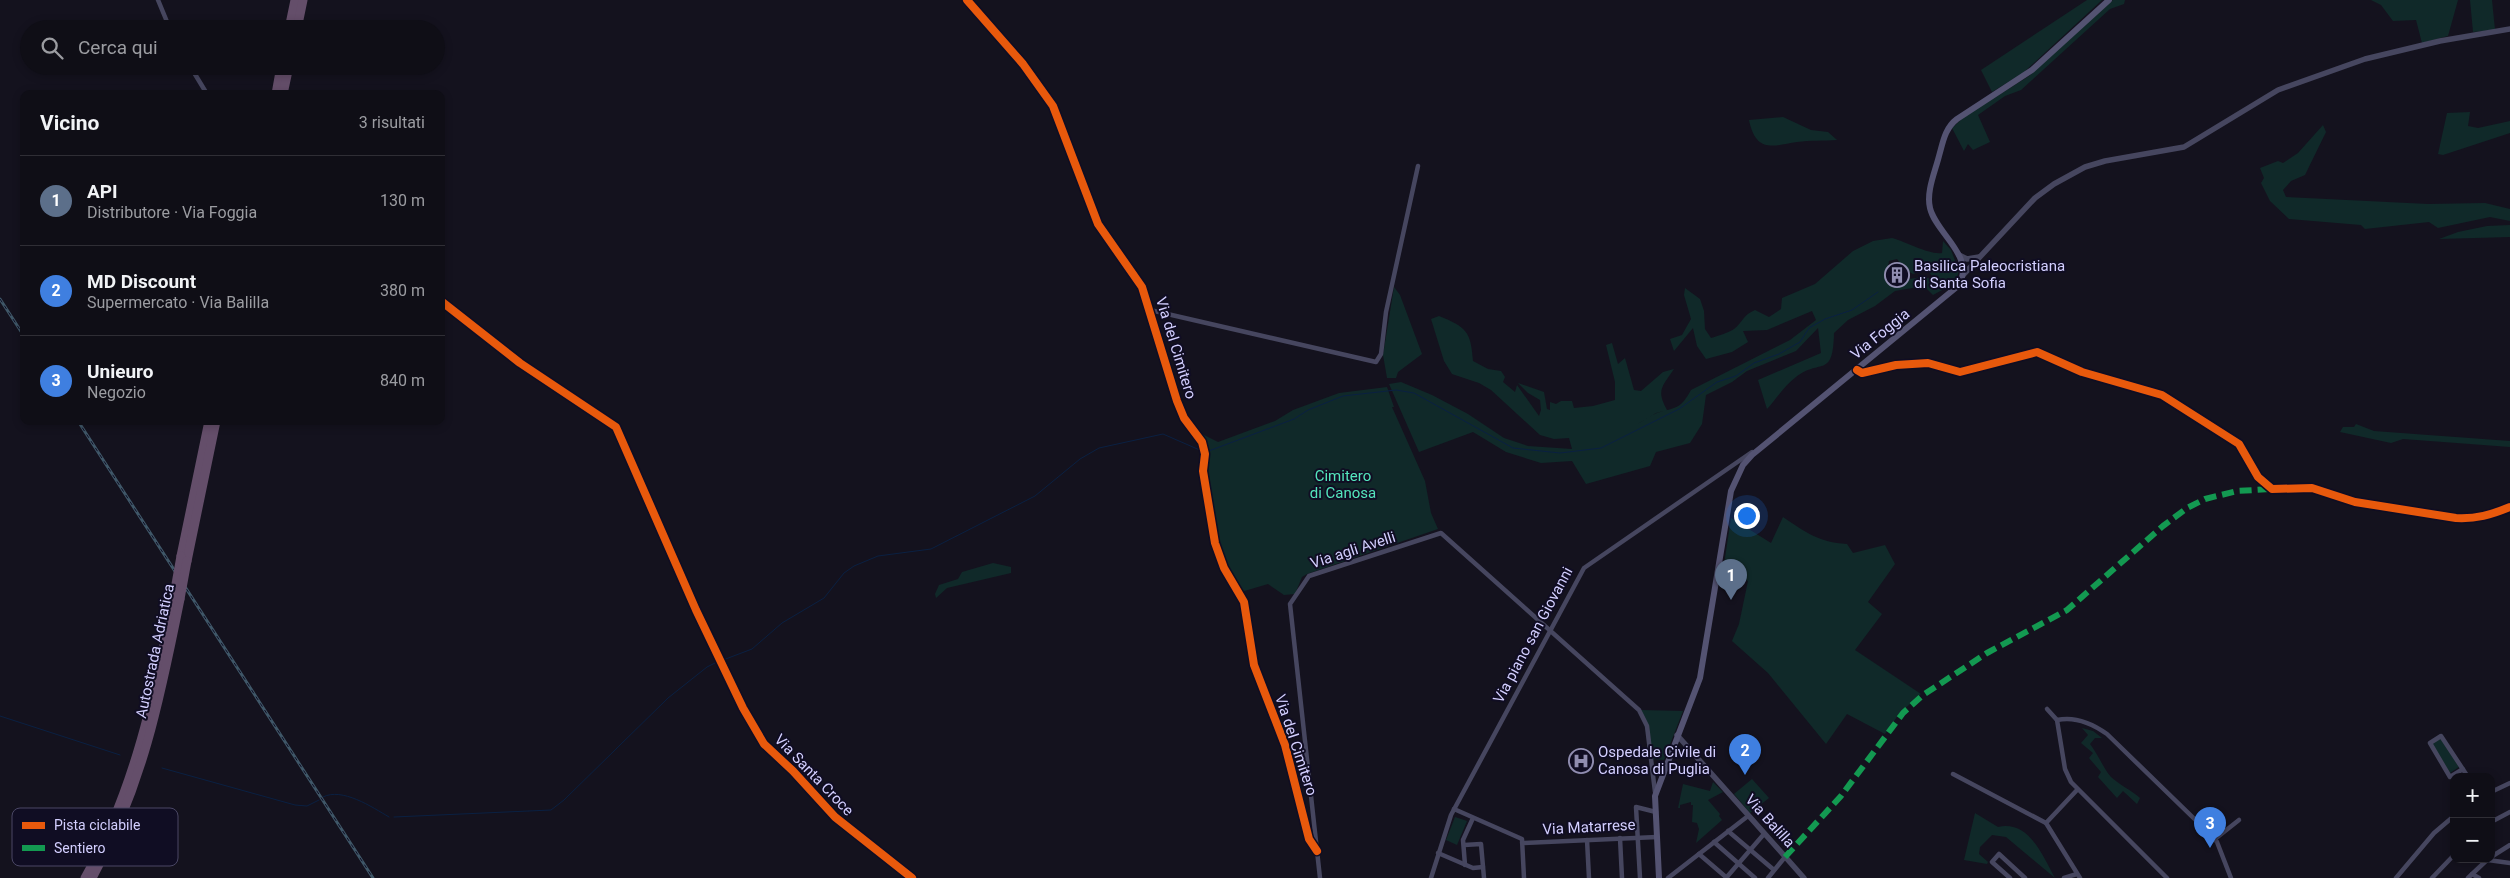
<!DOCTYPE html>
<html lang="it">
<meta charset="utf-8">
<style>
body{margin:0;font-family:Roboto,sans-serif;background:#18171f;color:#f1f3f6}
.controls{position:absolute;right:15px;bottom:15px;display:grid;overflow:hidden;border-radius:10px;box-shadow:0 2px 8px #0003}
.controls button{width:45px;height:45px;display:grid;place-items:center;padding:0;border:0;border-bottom:1px solid #2f2e35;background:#0f0e16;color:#f1f3f6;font:25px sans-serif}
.you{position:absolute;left:1746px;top:515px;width:18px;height:18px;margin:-12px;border:4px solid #fff;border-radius:50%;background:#1a73e8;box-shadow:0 0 0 8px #1a73e833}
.badge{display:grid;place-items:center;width:32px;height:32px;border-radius:50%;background:#0b8043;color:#fff;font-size:16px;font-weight:700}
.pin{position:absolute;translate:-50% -41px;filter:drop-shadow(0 1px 2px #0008)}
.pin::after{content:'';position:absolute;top:26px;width:18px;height:15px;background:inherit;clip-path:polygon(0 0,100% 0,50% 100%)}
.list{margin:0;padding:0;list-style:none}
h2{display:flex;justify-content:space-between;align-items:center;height:65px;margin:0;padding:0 20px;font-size:21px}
h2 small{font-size:16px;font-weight:400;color:#9b9ca1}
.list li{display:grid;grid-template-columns:32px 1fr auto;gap:15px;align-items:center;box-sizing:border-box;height:90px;padding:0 20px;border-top:1px solid #2f2e35}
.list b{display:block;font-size:19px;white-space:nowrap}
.list p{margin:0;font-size:16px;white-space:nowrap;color:#9b9ca1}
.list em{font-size:16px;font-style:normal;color:#9b9ca1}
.icon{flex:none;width:28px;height:28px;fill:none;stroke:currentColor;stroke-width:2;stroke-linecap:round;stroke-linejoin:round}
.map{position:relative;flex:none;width:2510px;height:878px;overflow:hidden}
.search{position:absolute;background:#0f0e16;box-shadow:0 2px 8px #0003;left:20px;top:20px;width:425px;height:55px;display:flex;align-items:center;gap:12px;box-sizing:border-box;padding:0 18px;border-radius:28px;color:#9b9ca1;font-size:19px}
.panel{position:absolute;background:#0f0e16;box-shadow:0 2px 8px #0003;left:20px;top:90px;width:425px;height:335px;border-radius:10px}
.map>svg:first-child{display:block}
.green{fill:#102929;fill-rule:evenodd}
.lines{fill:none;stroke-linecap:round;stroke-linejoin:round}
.stream{stroke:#0a2042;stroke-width:1}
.minor{stroke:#46465f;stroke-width:4.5}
.tertiary{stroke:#46465f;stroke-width:5.5}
.secondary{stroke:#545372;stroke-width:6}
.motorway{stroke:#644e6a;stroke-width:9}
.rail-casing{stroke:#3f5768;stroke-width:3}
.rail{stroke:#100d23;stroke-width:1;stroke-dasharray:4;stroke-linecap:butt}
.motorway-bridge{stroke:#644e6a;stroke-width:9}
.quiet{stroke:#139951;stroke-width:6;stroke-dasharray:12 6;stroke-linecap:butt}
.cycleway-casing{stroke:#100d23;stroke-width:11}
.cycleway{stroke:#e8590c;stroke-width:8}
.labels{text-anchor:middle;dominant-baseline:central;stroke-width:4;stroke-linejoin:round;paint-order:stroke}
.poi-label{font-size:15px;fill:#d3cfff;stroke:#100d23;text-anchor:start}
.street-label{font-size:15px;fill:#d3cfff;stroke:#100d23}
.park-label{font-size:15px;fill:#54e5bc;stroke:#100d23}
.key{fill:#100d23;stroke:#4a4765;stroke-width:1}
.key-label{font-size:14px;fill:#d3cfff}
</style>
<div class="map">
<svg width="2510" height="878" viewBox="0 0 2510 878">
<rect width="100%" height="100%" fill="#14121e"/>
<g class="green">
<polygon points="2087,0 2102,0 2023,73 1992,92 1981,70"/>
<polygon points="2113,0 2125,0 2124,4 2110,9 2021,90 2005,96 1978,115 1990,142 1973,150 1968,144 1964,151 1952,128 1964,117 2029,76"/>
<polygon points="2371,0 2458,0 2448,36 2422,43 2416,20 2393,21 2381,5"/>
<polygon points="2470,0 2492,0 2495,30 2473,32"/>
<polygon points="2470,112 2468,126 2478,128 2510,121 2510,133 2443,155 2438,154 2447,113"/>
<path d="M1783 117 1811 130 1828 132 1837 140C1824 141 1810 140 1797 142 1772 146 1756 153 1749 120Z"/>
<polygon points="2323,125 2326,132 2305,175 2291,181 2283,190 2286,197 2428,204 2485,203 2510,209 2510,221 2490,217 2438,228 2429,222 2365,229 2361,225 2289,219 2270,201 2261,183 2264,178 2260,168 2278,161 2283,163 2298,153"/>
<polygon points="2510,225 2510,237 2439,239 2458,232 2487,226"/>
<path d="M1892 238C1907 242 1929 255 1942 253L1943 241 1951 250 1959 271 1955 283 1933 295 1924 286 1895 291 1875 306 1848 320 1834 333C1833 379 1821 358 1796 377 1785 385 1776 399 1767 409L1758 380 1821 353 1818 328 1796 351 1747 371 1732 382 1706 395 1702 424 1690 443 1656 452 1650 466 1586 484 1572 461 1541 463 1506 452 1473 432 1419 452 1389 384 1401 382 1432 395 1468 414 1504 438 1528 446 1572 449 1569 438 1554 439 1540 435 1491 390 1479 383 1452 374 1444 361 1431 319 1439 316C1466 327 1471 331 1473 361L1488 369 1501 371 1505 377 1503 382 1515 392 1517 385 1539 416 1541 410 1540 400 1528 393 1518 383 1544 392 1547 409 1550 410V402L1556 404 1561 401H1572L1574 408 1593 406 1615 400V382L1606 345 1612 343 1618 364 1625 358 1634 390 1641 391 1663 372 1674 369C1662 387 1656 390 1667 410L1656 413 1636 425C1643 421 1650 416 1657 413 1676 407 1680 410 1691 390L1790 340 1816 320 1812 311 1767 330 1743 331 1748 342 1732 352 1706 359 1697 346 1693 328 1674 351 1670 339 1682 335 1691 319 1684 295 1685 288 1700 299 1704 311 1705 329 1711 338C1718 336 1728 333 1734 329 1743 322 1743 315 1755 310L1769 317 1781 309 1782 298 1815 284 1853 251 1873 241ZM1897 259 1905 269 1913 274 1927 269 1934 279 1922 277 1890 282 1886 278 1889 261Z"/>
<polygon points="1394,287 1400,295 1422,354 1398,372 1396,378 1387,378 1383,355"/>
<path d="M1387 387 1394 407H1392L1425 481 1431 513 1438 529 1307 574 1302 577 1295 594 1284 595 1268 584 1241 592C1224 561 1214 531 1209 496 1207 475 1207 456 1201 435L1202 434 1218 442 1275 421 1293 410 1339 393Z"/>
<polygon points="2356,424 2374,431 2510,441 2510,447 2403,439 2391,443 2340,432 2343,427 2354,427"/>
<path d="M1783 517C1807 533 1818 542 1847 544L1853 553 1885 545 1895 564 1868 602 1882 614 1855 650 1921 694 1899 714 1885 734 1847 714 1826 744 1768 673 1732 641 1739 624 1748 581 1723 571 1731 518 1771 543Z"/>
<polygon points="993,563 1011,567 1011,573 947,588 936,598 935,594 939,585 958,579 962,572"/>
<polygon points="1641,710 1683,711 1664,760 1652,759"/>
<path d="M2082 728 2093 731 2102 738H2095L2090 744C2098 754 2103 768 2111 777 2117 783 2132 791 2140 798L2137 804 2123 791 2117 798 2098 777 2101 772 2089 758 2093 753 2081 743 2088 735Z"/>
<polygon points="2440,738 2459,767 2450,773 2432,743"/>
<polygon points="1752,779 1769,798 1750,813 1734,794"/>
<polygon points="1713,782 1723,792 1708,800 1720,814 1719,816 1722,820 1696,843 1699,829 1697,823 1692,822 1693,805 1691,805 1691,802 1680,805 1680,808 1678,808 1683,784 1710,791"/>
<path d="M1975 813 1998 827C2029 820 2043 856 2055 878L2006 837 1992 835 1980 847 1979 854 1988 862 1987 864 1964 860Z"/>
<polygon points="1455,817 1467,821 1457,845 1446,840"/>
</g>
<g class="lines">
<g class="stream">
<polyline points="1206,452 1294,419 1308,410 1343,396 1396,390 1414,393 1513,448 1560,453 1601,448 1679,409 1717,382 1736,376 1754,363 1779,354 1800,342 1809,328 1825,319 1852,310 1878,292"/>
<polyline points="723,660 752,649 782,623 824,598 844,573 854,566 878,556 931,549 1035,496 1080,459 1099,448 1163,434 1202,451"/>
<polyline points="0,716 120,755"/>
<polyline points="162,768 295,805 307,806 319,800"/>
<path d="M323 797C342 787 372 807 389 817"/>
<polyline points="394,817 551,810 564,800 668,698 707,667 719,661"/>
</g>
<g class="minor">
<polyline points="158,0 170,29"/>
<polyline points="967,0 1023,64 1053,106 1098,224 1142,287 1177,401 1184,418 1202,442 1205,454 1203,471 1215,543 1224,568 1244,602 1254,665 1285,745 1309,839 1317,851"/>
<polyline points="190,66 207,94"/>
<polyline points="441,301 520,363 616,427 696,610 743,708 764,744 793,771 835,817 912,878"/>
<polyline points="1150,310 1376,362 1381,354 1386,312 1418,166"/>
<path d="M1857 370 1862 373 1896 365 1928 363 1960 372 2037 352 2082 372 2162 395 2239 444 2258 477 2272 489 2312 488 2355 502 2456 518C2476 519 2491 515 2510 507"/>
<polyline points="2047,709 2057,720"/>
<path d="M2057 720C2075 716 2093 724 2107 734L2212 836 2217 842 2231 878"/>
<polyline points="2057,720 2065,769 2071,782 2167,878"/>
<polyline points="2463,769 2450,777 2430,743 2441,736 2468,777"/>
<polyline points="1953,774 2046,823 2080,878"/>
<polyline points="2491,792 2510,783"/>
<polyline points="1454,809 1522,839 1524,878"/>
<polyline points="2491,822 2510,812"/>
<polyline points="2046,823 2077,790"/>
<polyline points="1728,831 1774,870"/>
<polyline points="1620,838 1622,878"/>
<polyline points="2215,839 2239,820"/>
<polyline points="1587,840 1589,878"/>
<polyline points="1714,842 1755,878"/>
<polyline points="1522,843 1657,837"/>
<polyline points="1464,845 1481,844 1484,878"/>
<polyline points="1438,853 1473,868 1483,867"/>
<polyline points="1699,854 1727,878"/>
<polyline points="2491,857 2510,845"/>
<polyline points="2488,860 2510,863"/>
<polyline points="1465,865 1463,840 1473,818"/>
<polyline points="2472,874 2479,878"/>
<polyline points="1320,878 1290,604 1309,576 1441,533 1639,710 1647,726 1655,792"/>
<polyline points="1431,878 1451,815 1584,568 1752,452"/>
<polyline points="1640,878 1636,807 1656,812"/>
<polyline points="1668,878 1748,816"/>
<polyline points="1726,878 1764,834"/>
<polyline points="1768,878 1785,857"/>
<polyline points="2010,878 1992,862 1999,854 2025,878"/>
<polyline points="2064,878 2077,874"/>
<polyline points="2396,878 2434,833 2454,816"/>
<polyline points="2432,878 2454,855"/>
<polyline points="2468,878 2488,859"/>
</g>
<g class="tertiary">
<polyline points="1959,255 1967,259 1979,257"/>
<polyline points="1963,275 2035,198 2054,184 2085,167 2105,161 2184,147 2278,90 2365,59 2440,41 2510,29"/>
<polyline points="1677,735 1804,878"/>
</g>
<path class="secondary" d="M1659 878 1655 796 1700 678 1731 491 1743 465 1752 455 1958 286C1977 257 1936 234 1930 208 1926 192 1935 172 1939 156 1943 142 1945 128 1957 119L2032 70 2109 0"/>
<g class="motorway">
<polyline points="289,29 295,0"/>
<polyline points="297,29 303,0"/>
<polyline points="276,94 281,66"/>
<polyline points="283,94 289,66"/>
<polyline points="181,556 209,421"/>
<polyline points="187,561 216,421"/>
<path d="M85 878C135 790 155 693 174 595"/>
<path d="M92 878C142 788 160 699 180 599"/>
</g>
<defs>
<g id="rail">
<polyline points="0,299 24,336"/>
<polyline points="78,421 373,878"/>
</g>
</defs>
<use href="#rail" class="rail-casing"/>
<use href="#rail" class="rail"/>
<g class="motorway-bridge">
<polyline points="174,595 181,556"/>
<polyline points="180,599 187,561"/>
</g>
<polyline class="quiet" points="1785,857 1841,796 1903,713 1923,695 1987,653 2067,610 2163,526 2187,508 2205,499 2237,491 2271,489"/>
<defs>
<g id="cycleway">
<polyline points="967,0 1023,64 1053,106 1098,224 1142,287 1177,401 1184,418 1202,442 1205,454 1203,471 1215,543 1224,568 1244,602 1254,665 1285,745 1309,839 1317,851"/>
<polyline points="441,301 520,363 616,427 696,610 743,708 764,744 793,771 835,817 912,878"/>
<path d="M1857 370 1862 373 1896 365 1928 363 1960 372 2037 352 2082 372 2162 395 2239 444 2258 477 2272 489 2312 488 2355 502 2456 518C2476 519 2491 515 2510 507"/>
</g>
</defs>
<use href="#cycleway" class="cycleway-casing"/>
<use href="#cycleway" class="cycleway"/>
</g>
<defs>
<symbol id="building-ring" viewBox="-11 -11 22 22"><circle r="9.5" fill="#100d23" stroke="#908db0" stroke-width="1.5"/><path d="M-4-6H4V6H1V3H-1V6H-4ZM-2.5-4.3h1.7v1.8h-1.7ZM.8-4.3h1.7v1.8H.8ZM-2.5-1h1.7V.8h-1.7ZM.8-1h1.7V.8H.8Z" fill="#908db0"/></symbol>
<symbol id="hospital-ring" viewBox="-11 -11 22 22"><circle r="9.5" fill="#100d23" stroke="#908db0" stroke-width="1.5"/><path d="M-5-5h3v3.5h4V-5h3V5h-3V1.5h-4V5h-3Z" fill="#908db0"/></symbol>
</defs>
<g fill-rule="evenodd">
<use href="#building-ring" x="1883" y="261" width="28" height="28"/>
<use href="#hospital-ring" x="1567" y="747" width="28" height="28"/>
</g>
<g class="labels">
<g class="poi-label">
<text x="1914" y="266">Basilica Paleocristiana<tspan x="1914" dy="17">di Santa Sofia</tspan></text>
<text x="1598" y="752">Ospedale Civile di<tspan x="1598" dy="17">Canosa di Puglia</tspan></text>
</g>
<g class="street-label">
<text transform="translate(1880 334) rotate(-39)">Via Foggia</text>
<text transform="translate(1176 348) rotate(73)">Via del Cimitero</text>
<text transform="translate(1353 550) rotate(-18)">Via agli Avelli</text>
<text transform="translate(1533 635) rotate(-62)">Via piano san Giovanni</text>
<text transform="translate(155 651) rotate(-78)">Autostrada Adriatica</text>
<text transform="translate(1296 745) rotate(72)">Via del Cimitero</text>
<text transform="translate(814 775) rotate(46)">Via Santa Croce</text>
<text transform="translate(1770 821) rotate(48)">Via Balilla</text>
<text transform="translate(1589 827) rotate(-3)">Via Matarrese</text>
</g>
<g class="park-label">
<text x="1343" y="476">Cimitero<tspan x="1343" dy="17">di Canosa</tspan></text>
</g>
</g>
<rect x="12" y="808" width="166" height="58" rx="8" class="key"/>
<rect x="22" y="822" width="23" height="7" fill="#e8590c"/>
<rect x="22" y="845" width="23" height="6" fill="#139951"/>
<g class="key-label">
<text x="54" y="830">Pista ciclabile</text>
<text x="54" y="853">Sentiero</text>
</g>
</svg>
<div class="controls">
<button>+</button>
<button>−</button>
</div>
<div class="you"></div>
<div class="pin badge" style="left:1731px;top:600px;background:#5c6f8a">1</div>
<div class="pin badge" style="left:1745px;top:775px;background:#3f7fe0">2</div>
<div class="pin badge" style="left:2210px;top:848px;background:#3f7fe0">3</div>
<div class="search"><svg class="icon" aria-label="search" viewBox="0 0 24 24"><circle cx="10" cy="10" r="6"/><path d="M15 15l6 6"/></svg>Cerca qui</div>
<section class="panel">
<h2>Vicino<small>3 risultati</small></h2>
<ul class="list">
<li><span class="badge" style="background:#5c6f8a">1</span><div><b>API</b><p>Distributore · Via Foggia</p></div><em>130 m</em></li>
<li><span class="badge" style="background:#3f7fe0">2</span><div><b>MD Discount</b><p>Supermercato · Via Balilla</p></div><em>380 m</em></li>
<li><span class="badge" style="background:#3f7fe0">3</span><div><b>Unieuro</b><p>Negozio</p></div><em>840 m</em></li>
</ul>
</section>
</div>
